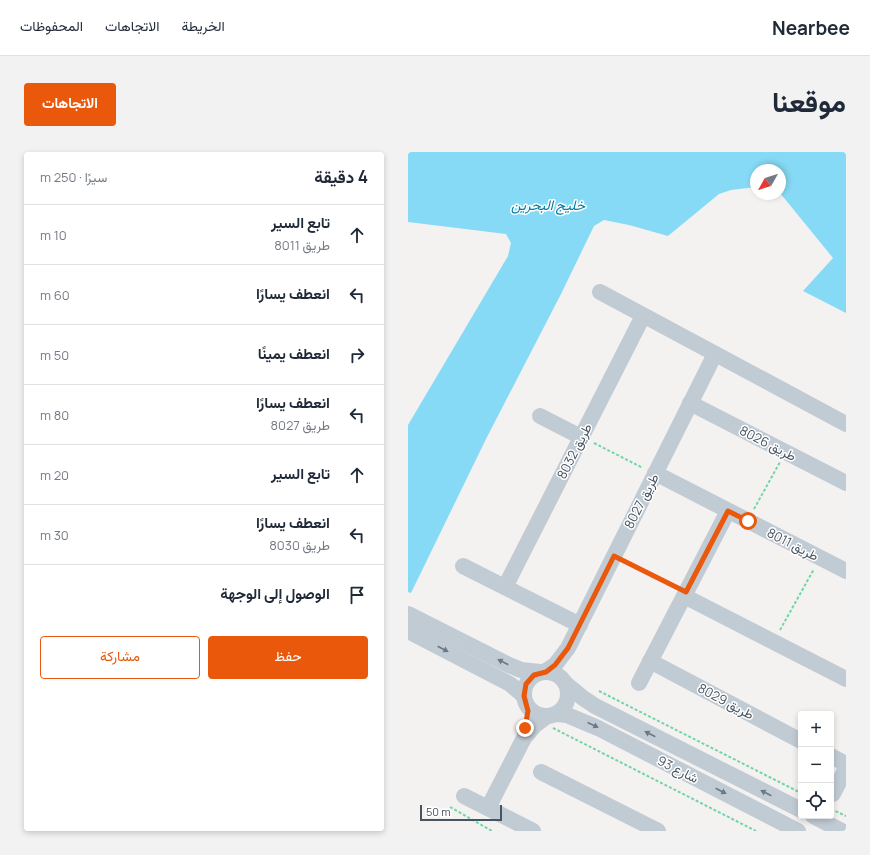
<!DOCTYPE html>
<html lang="ar">
<meta charset="utf-8">
<style>
body{margin:0;font-family:Manrope,Vazirmatn,sans-serif;background:#f2f2f3;color:#1f2937;direction:rtl}
.controls{position:absolute;right:12px;bottom:12px;display:grid;overflow:hidden;border-radius:4px;box-shadow:0 2px 6px #0003}
.controls button{width:36px;height:36px;display:grid;place-items:center;padding:0;border:0;border-bottom:1px solid #e0e1e3;background:#fff;color:#1f2937;font:20px sans-serif}
.compass{position:absolute;left:342px;top:12px;width:36px;height:36px;border-radius:50%;background:#fff;box-shadow:0 2px 6px #0003;rotate:231deg}
.scale{position:absolute;left:12px;bottom:10px;width:82px;box-sizing:border-box;padding-left:4px;border:2px solid #475461;border-top:0;font-size:11px;line-height:14px;white-space:nowrap;color:#475461;-webkit-text-stroke:3px #fff;paint-order:stroke}
.stop{position:absolute;width:12px;height:12px;margin:-9px;border:3px solid #ea580c;border-radius:50%;background:#fff}
.stop.end{background:#ea580c;border-color:#fff;box-shadow:0 1px 4px #0008}
.list{margin:0;padding:0;list-style:none}
h2{display:flex;justify-content:space-between;align-items:center;height:52px;margin:0;padding:0 16px;font-size:17px}
h2 small{font-size:13px;font-weight:400;color:#747a83}
.list li{display:grid;grid-template-columns:26px 1fr auto;gap:12px;align-items:center;box-sizing:border-box;height:60px;padding:0 16px;border-top:1px solid #e0e1e3}
.list b{display:block;font-size:15px;white-space:nowrap}
.list p{margin:0;font-size:13px;white-space:nowrap;color:#747a83}
.list em{font-size:13px;font-style:normal;color:#747a83}
.actions{display:flex;gap:8px;padding:12px 16px}
.actions a{flex:1;padding:9px 0;border:1px solid #ea580c;border-radius:4px;text-align:center;font-size:14px;color:#ea580c}
.actions .main{background:#ea580c;color:#fff}
.icon{flex:none;width:22px;height:22px;fill:none;stroke:currentColor;stroke-width:2;stroke-linecap:round;stroke-linejoin:round}
.map{position:relative;flex:none;width:438px;height:679px;overflow:hidden;direction:ltr;border-radius:4px}
header{display:flex;align-items:center;gap:24px;box-sizing:border-box;height:56px;padding:0 20px;background:#fff;border-bottom:1px solid #e0e1e3}
header strong{font-size:19px}
nav{display:flex;gap:22px;margin-inline-start:auto;font-size:14px}
.intro{display:flex;align-items:center;justify-content:space-between;box-sizing:border-box;height:96px;padding:0 24px}
h1{margin:0;font-size:28px}
.button{padding:10px 18px;border-radius:4px;background:#ea580c;color:#fff;font-size:14px;font-weight:700}
main{display:flex;gap:24px;padding:0 24px}
aside{flex:1;background:#fff;border-radius:4px;box-shadow:0 2px 6px #0003}
.map>svg:first-child{display:block}
.water{fill:#86daf5}
.lines{fill:none;stroke-linecap:round;stroke-linejoin:round}
.path{stroke:#71d6a7;stroke-width:2;stroke-dasharray:3 2;stroke-linecap:butt}
.minor{stroke:#c1cbd4;stroke-width:16}
.oneway{fill:#6c7884}
.route{stroke:#ea580c;stroke-width:5}
.labels{text-anchor:middle;dominant-baseline:central;stroke-width:3;stroke-linejoin:round;paint-order:stroke}
.street-label{font-size:13px;fill:#475461;stroke:#fff}
.water-label{font-size:14px;font-style:italic;fill:#037ba2;stroke:#fff}
</style>
<header>
<strong>Nearbee</strong>
<nav><a>الخريطة</a><a>الاتجاهات</a><a>المحفوظات</a></nav>
</header>
<div class="intro"><h1>موقعنا</h1><a class="button">الاتجاهات</a></div>
<main>
<div class="map">
<svg width="438" height="679" viewBox="0 0 438 679">
<rect width="100%" height="100%" fill="#f4f1f1"/>
<polygon class="water" points="0,0 438,0 438,161 395,139 425,106 372,41 372,18 348,18 348,35 323,38 311,42 260,84 221,73 196,68 186,74 153,142 78,287 3,441 0,440 0,273 100,104 103,91 98,82 0,70"/>
<g class="lines">
<g class="path">
<polyline points="186,291 235,316"/>
<polyline points="346,357 372,310"/>
<polyline points="218,410 268,434"/>
<polyline points="372,478 406,417"/>
<polyline points="191,539 393,641"/>
<polyline points="145,576 348,679"/>
<polyline points="42,655 84,679"/>
<polyline points="423,657 438,664"/>
</g>
<g class="minor">
<polyline points="192,140 438,272"/>
<polyline points="282,251 438,331"/>
<polyline points="132,264 173,285"/>
<polyline points="247,321 438,419"/>
<polyline points="55,414 172,473"/>
<polyline points="97,435 235,164"/>
<polyline points="276,444 438,527"/>
<polyline points="0,462 101,513 113,518 132,520"/>
<polyline points="0,479 102,532 116,544"/>
<polyline points="242,509 393,589"/>
<polyline points="138,519 147,513 160,496 307,202"/>
<circle cx="138" cy="542" r="22"/>
<polyline points="231,531 320,359"/>
<polyline points="158,532 175,546 187,554 393,658"/>
<polyline points="148,562 159,563 190,576 390,679"/>
<polyline points="423,604 438,612"/>
<polyline points="133,620 250,679"/>
<polyline points="425,642 438,616"/>
<polyline points="56,644 125,679"/>
<polyline points="80,656 116,586 127,573 139,564"/>
<polyline points="405,664 434,679"/>
</g>
</g>
<defs><path id="oneway-solid" d="M-6-.8H1V-3.2L6.5 0L1 3.2V.8H-6Z"/></defs>
<g class="oneway">
<use href="#oneway-solid" transform="translate(35 497) rotate(27)"/>
<use href="#oneway-solid" transform="translate(95 510) rotate(-153)"/>
<use href="#oneway-solid" transform="translate(185 573) rotate(25)"/>
<use href="#oneway-solid" transform="translate(242 582) rotate(-153)"/>
<use href="#oneway-solid" transform="translate(313 639) rotate(27)"/>
<use href="#oneway-solid" transform="translate(358 641) rotate(-153)"/>
</g>
<g class="lines">
<polyline class="route" points="117,576 120,559 116,544 118,532 126,523 138,520 147,513 160,496 206,404 278,440 320,359 340,369"/>
</g>
<g class="labels">
<g class="street-label">
<text transform="translate(360 291) rotate(27)">طريق 8026</text>
<text transform="translate(166 299) rotate(-63)">طريق 8032</text>
<text transform="translate(233 349) rotate(-63)">طريق 8027</text>
<text transform="translate(385 392) rotate(27)">طريق 8011</text>
<text transform="translate(318 549) rotate(28)">طريق 8029</text>
<text transform="translate(270 617) rotate(27)">شارع 93</text>
</g>
<g class="water-label">
<text x="140" y="52">خليج البحرين</text>
</g>
</g>
</svg>
<div class="controls">
<button>+</button>
<button>−</button>
<button><svg class="icon" aria-label="locate" viewBox="0 0 24 24"><circle cx="12" cy="12" r="6"/><path d="M12 2v4M12 18v4M2 12h4M18 12h4"/></svg></button>
</div>
<svg class="compass" viewBox="-18 -18 36 36"><path d="M0-13l5 13h-10z" fill="#e53935"/><path d="M0 13l5-13h-10z" fill="#747a83"/></svg>
<div class="scale">50 m</div>
<div class="stop" style="left:340px;top:369px"></div>
<div class="stop end" style="left:117px;top:576px"></div>
</div>
<aside>
<h2>4 دقيقة<small>سيرًا · 250 m</small></h2>
<ul class="list">
<li><svg class="icon" aria-label="ahead" viewBox="0 0 24 24"><path d="M12 20V5M6 11l6-6 6 6"/></svg><div><b>تابع السير</b><p>طريق 8011</p></div><em>10 m</em></li>
<li><svg class="icon" aria-label="left" viewBox="0 0 24 24"><path d="M17 20v-9H6M10 6l-5 5 5 5"/></svg><div><b>انعطف يسارًا</b></div><em>60 m</em></li>
<li><svg class="icon" aria-label="right" viewBox="0 0 24 24"><path d="M7 20v-9h11M14 6l5 5-5 5"/></svg><div><b>انعطف يمينًا</b></div><em>50 m</em></li>
<li><svg class="icon" aria-label="left" viewBox="0 0 24 24"><path d="M17 20v-9H6M10 6l-5 5 5 5"/></svg><div><b>انعطف يسارًا</b><p>طريق 8027</p></div><em>80 m</em></li>
<li><svg class="icon" aria-label="ahead" viewBox="0 0 24 24"><path d="M12 20V5M6 11l6-6 6 6"/></svg><div><b>تابع السير</b></div><em>20 m</em></li>
<li><svg class="icon" aria-label="left" viewBox="0 0 24 24"><path d="M17 20v-9H6M10 6l-5 5 5 5"/></svg><div><b>انعطف يسارًا</b><p>طريق 8030</p></div><em>30 m</em></li>
<li><svg class="icon" aria-label="arrive" viewBox="0 0 24 24"><path d="M6 21V4h12l-3 4 3 4H6"/></svg><div><b>الوصول إلى الوجهة</b></div></li>
</ul>
<div class="actions"><a class="main">حفظ</a><a>مشاركة</a></div>
</aside>
</main>
